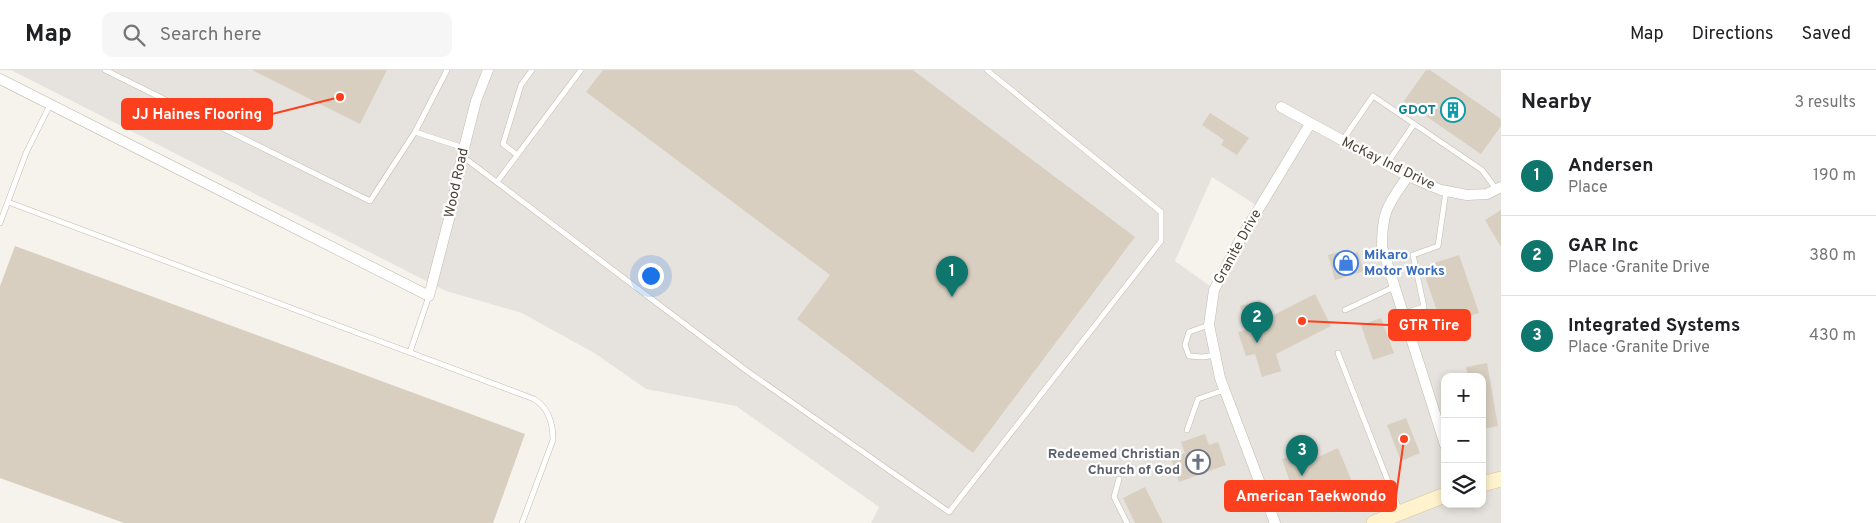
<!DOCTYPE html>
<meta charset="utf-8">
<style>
body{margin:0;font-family:Overpass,sans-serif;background:#f6f6f6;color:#202124}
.controls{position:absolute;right:15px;bottom:15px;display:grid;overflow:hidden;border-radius:10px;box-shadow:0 2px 8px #0003}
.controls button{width:45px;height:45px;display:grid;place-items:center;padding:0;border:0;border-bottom:1px solid #e0e0e0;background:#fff;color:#202124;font:25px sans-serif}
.you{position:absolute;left:650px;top:205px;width:18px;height:18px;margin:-12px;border:4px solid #fff;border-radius:50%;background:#1a73e8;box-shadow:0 0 0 8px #1a73e833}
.badge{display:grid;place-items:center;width:32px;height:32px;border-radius:50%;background:#0f766e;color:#fff;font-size:16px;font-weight:700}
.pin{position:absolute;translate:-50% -41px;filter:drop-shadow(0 1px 2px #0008)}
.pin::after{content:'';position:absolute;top:26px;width:18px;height:15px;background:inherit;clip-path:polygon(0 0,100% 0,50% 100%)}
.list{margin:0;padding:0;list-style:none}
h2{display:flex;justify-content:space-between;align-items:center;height:65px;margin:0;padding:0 20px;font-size:21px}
h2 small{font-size:16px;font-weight:400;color:#757577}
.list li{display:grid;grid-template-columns:32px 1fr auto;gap:15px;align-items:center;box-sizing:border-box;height:80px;padding:0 20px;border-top:1px solid #e0e0e0}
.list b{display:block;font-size:19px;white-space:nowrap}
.list p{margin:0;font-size:16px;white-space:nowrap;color:#757577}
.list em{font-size:16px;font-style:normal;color:#757577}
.icon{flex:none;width:28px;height:28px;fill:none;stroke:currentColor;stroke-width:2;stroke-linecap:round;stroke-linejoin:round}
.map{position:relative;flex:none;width:1501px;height:453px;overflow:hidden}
header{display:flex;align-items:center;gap:30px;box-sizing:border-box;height:70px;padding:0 25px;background:#fff;border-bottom:1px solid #e0e0e0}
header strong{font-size:24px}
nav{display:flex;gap:28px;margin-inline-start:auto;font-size:18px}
.search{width:350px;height:45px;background:#f6f6f6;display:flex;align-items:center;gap:12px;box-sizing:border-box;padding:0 18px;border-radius:10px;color:#757577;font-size:19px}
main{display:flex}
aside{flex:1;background:#fff}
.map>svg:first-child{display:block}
.industrial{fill:#e6e2dd;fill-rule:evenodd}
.building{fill:#d8cfc1}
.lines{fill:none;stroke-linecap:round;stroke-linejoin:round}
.lane-casing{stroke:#c2bbae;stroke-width:6}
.street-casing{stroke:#c2bbae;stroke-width:11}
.secondary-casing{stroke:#d6c79b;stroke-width:16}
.lane{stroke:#fff;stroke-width:5}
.street{stroke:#fff;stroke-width:10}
.secondary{stroke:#fff3cd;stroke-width:15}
.labels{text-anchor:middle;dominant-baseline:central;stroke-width:4.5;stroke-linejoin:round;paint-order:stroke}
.culture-label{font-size:14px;font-weight:bold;fill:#0d838f;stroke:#fff;text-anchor:end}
.street-label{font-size:14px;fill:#4b4439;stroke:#fff}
.shop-label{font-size:14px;font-weight:bold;fill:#366cbe;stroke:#fff;text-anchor:start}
.worship-label{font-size:14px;font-weight:bold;fill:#5b616d;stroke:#fff;text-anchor:end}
.leader{fill:none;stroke:#fc3f1d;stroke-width:2}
.callout-dot{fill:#fc3f1d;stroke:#fff;stroke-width:2}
.callout{fill:#fc3f1d;stroke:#fc3f1d;stroke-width:2}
.callout-label{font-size:15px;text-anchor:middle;font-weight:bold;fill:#fff}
</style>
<header>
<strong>Map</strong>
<div class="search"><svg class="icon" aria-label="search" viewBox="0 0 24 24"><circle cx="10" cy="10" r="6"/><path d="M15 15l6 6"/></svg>Search here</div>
<nav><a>Map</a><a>Directions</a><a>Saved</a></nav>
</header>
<main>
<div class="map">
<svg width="1501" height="453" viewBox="0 0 1501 453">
<rect width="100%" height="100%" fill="#f6f3ec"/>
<path class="industrial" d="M11 0H1501V453H871L879 437 736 336 646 319 596 284 522 243 446 221ZM1212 107 1259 137 1214 219 1175 191ZM1445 307H1482V434H1445Z"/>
<g class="building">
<polygon points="252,0 387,0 360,54"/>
<polygon points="603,0 913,0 1135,167 973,383 797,249 830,205 586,22"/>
<polygon points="1426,0 1430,0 1501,49 1501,56 1481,84 1404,31"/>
<polygon points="1210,43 1249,68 1237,85 1221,75 1224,70 1202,55"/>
<polygon points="1501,140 1501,177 1485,150"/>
<polygon points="15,176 525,364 493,453 124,453 0,408 0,216"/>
<polygon points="1348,179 1350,184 1358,182 1364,201 1335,210 1328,185"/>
<polygon points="1459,185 1479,243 1450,252 1448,247 1440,250 1422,197"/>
<polygon points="1315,224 1331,256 1276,284 1281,301 1262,307 1255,284 1246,286 1238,262 1247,260 1240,236 1260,230 1266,249"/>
<polygon points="1381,248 1394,283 1373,290 1361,255"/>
<polygon points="1487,293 1498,356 1482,359 1482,307 1468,307 1466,297"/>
<polygon points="1406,348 1420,383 1401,391 1387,355"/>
<polygon points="1205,364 1209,375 1218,372 1226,395 1179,412 1171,388 1185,383 1181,372"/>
<polygon points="1338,378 1353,414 1334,422 1333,419 1297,432 1282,389 1307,380 1311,390"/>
<polygon points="1145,417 1163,453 1135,453 1123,428"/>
</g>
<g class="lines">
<defs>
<g id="lane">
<polyline points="105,0 370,131 415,62 464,78"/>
<polyline points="415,62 447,0"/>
<polyline points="1342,71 1373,26 1482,100 1496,119"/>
<polyline points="517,85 503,74 521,15 532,0"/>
<polyline points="462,86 747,301 949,442 1161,171 1161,142 987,0"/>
<polyline points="1386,95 1414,54"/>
<polyline points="497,112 581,0"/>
<path d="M8 132 534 329C549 338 553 354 553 370L522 453"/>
<polyline points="0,153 26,83 50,35"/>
<polyline points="1345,240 1394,217"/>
<polyline points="1402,244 1424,237 1413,185 1438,176 1446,121"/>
<polyline points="1209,255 1189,262 1185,275 1189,286 1203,287 1215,285"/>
<polyline points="410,282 429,226"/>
<polyline points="1338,283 1400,442"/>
<polyline points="1187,360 1198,329 1224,320"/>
<polyline points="1119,409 1114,427 1127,453"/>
</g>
<g id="street">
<polyline points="0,9 429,226 451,141 462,86 476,31 488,0"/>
<polyline points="1281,37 1408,106 1441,120 1467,125 1487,124 1501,117"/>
<path d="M1408 106C1388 135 1382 140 1382 177L1445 375"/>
<polyline points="1275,453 1220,308 1209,255 1214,220 1241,168 1310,54"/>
</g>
<g id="secondary">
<polyline points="1482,414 1501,409"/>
<polyline points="1374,453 1445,425"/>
</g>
</defs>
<use href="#lane" class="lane-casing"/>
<use href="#street" class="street-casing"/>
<use href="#secondary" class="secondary-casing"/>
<use href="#lane" class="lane"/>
<use href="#street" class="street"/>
<use href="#secondary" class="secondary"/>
</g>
<defs>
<symbol id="building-ring" viewBox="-11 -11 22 22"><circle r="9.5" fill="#fff" stroke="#0f9aa8" stroke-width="1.5"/><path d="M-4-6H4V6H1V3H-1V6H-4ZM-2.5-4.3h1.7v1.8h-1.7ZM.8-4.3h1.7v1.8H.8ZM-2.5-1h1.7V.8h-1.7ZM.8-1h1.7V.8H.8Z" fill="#0f9aa8"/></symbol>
<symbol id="shop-ring" viewBox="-11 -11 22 22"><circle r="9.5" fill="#fff" stroke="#3f7fe0" stroke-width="1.5"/><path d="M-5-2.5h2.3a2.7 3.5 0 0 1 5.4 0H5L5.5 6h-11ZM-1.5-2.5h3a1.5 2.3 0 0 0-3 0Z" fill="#3f7fe0"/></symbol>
<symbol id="church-ring" viewBox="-11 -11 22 22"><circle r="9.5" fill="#fff" stroke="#6b7280" stroke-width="1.5"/><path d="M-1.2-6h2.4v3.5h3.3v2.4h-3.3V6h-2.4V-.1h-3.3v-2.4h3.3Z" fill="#6b7280"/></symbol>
</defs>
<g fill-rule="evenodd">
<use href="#building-ring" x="1439" y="26" width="28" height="28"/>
<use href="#shop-ring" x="1332" y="179" width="28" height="28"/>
<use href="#church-ring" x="1184" y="378" width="28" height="28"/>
</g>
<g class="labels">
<g class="culture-label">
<text x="1436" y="40">GDOT</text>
</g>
<g class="street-label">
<text transform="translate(1388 94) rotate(26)">McKay Ind Drive</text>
<text transform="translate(457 113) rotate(-78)">Wood Road</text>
<text transform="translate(1238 177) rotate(-61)">Granite Drive</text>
</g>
<g class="shop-label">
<text x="1364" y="185">Mikaro<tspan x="1364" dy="16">Motor Works</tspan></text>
</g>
<g class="worship-label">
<text x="1180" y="384">Redeemed Christian<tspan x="1180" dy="16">Church of God</tspan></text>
</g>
</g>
<path class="leader" d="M340 27L272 44M1302 251L1389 255M1404 369L1396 426"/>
<g class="callout-dot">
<circle cx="340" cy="27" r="5"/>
<circle cx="1302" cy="251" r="5"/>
<circle cx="1404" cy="369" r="5"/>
</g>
<g class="callout">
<rect x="122" y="29" width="150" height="30" rx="5"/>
<rect x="1389" y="240" width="81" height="30" rx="5"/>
<rect x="1225" y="411" width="171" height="30" rx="5"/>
</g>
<g class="callout-label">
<text x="197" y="49">JJ Haines Flooring</text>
<text x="1429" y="260">GTR Tire</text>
<text x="1311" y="431">American Taekwondo</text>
</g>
</svg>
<div class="controls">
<button>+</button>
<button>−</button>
<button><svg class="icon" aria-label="layers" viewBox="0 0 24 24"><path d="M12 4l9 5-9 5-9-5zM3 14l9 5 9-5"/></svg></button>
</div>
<div class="you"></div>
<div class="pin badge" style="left:952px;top:227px">1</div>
<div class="pin badge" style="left:1257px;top:273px">2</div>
<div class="pin badge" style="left:1302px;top:406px">3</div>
</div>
<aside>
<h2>Nearby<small>3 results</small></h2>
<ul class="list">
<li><span class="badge">1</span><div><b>Andersen</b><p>Place</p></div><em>190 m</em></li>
<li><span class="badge">2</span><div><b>GAR Inc</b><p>Place · Granite Drive</p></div><em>380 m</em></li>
<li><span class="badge">3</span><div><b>Integrated Systems</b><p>Place · Granite Drive</p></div><em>430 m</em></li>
</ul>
</aside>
</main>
